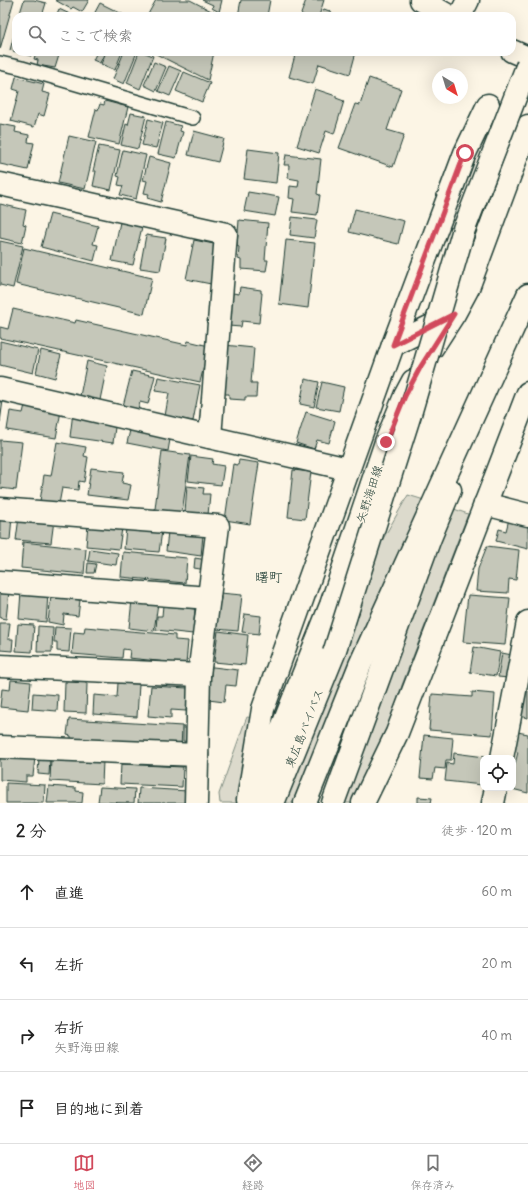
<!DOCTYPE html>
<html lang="ja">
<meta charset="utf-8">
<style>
body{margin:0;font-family:Delius,"Klee One",sans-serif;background:#f2f2f2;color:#222}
.controls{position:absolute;right:12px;bottom:12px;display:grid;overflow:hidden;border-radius:8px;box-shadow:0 4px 16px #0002}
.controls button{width:36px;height:36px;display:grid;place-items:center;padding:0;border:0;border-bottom:1px solid #e0e0e0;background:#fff;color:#222;font:20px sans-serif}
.compass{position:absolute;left:432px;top:68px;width:36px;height:36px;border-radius:50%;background:#fff;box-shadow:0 4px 16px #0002;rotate:142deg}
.stop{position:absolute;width:12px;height:12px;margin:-9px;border:3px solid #d1495b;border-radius:50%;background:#fff}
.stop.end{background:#d1495b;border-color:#fff;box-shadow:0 1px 4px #0008}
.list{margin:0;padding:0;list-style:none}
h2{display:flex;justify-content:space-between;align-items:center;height:52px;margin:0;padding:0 16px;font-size:17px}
h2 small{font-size:13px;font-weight:400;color:#767676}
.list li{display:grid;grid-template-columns:26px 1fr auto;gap:12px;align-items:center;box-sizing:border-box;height:72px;padding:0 16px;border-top:1px solid #e0e0e0}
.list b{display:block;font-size:15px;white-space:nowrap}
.list p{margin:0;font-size:13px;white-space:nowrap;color:#767676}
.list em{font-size:13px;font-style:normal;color:#767676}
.icon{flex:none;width:22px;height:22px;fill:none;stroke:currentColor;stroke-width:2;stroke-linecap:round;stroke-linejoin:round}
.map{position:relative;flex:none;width:528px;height:803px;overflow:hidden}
.search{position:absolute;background:#fff;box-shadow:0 4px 16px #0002;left:12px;right:12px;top:12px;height:44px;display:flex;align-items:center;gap:10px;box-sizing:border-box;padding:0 14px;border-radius:12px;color:#767676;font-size:15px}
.sheet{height:340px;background:#fff}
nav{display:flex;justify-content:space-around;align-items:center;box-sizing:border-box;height:56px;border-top:1px solid #e0e0e0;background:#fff;font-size:11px;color:#767676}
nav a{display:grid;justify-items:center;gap:2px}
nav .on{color:#d1495b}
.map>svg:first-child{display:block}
.green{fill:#dcdacc;stroke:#7e8c80}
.building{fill:#c5c7b9;stroke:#1f3d34}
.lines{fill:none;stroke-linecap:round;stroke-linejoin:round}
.lane-casing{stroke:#1f3d34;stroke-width:16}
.street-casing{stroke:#1f3d34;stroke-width:25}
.secondary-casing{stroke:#1f3d34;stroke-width:25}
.highway-casing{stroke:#1f3d34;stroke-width:25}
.lane{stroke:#fcf5e5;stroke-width:13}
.street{stroke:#fcf5e5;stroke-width:22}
.secondary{stroke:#fcf5e5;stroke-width:22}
.highway{stroke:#fcf5e5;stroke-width:22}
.highway-bridge-casing{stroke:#1f3d34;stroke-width:25;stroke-linecap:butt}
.highway-bridge{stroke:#fcf5e5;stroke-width:22}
.route{stroke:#d1495b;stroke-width:5}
.labels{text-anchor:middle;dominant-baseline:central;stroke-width:3.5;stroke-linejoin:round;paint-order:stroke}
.street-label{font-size:12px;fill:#1f3d34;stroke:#fcf5e5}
.quarter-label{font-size:14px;fill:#1f3d34;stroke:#fcf5e5}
</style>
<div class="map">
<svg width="528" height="803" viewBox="0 0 528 803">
<rect width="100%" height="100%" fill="#fcf5e5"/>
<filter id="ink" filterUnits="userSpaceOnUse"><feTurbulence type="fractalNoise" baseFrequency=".025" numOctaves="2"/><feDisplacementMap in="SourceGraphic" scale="8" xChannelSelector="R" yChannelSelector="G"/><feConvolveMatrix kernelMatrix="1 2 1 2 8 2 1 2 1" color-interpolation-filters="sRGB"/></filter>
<g filter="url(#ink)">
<g class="green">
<polygon points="408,495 437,504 315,803 268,803 367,567"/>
<polygon points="454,509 468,514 402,685 391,720 353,803 336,803 388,669"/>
<polygon points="247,717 253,718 238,803 220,803 219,794 243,727"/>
</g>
<g class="building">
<polygon points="0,0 14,0 0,49"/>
<polygon points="24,0 34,0 46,3 42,16 19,16"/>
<polygon points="55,0 89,0 82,12 73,7 71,9"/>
<polygon points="156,0 190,0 221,16 147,16"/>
<polygon points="202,0 222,0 219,12 212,8 213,5"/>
<polygon points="241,0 270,0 267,16 238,16"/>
<polygon points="306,0 324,0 319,16 305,16 301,14"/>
<polygon points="100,3 126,16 93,16"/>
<polygon points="59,9 74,16 56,16"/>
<polygon points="324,9 332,12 331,16 321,16"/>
<polygon points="16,28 16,52 10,50"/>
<polygon points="18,52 32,52 31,56"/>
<polygon points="36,52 60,52 55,68 37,65 38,60 34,59"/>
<polygon points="97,52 105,52 100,63 93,60"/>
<polygon points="106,52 122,52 115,70 101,64"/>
<polygon points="124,52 137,52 124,84 113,79"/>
<polygon points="139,52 143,52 153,56 140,89 127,83"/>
<polygon points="152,52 214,52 208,80"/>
<polygon points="296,52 356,52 350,74 319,64 313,84 289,77"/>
<polygon points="154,62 166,67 156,91 144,85"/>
<polygon points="169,66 181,71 170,96 158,91"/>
<polygon points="184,72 210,83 202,102 176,91"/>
<polygon points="16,77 44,84 42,92 50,94 44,116 38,114 34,127 11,121 19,91 13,89"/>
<polygon points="369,78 401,89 387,130 404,135 393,167 339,148 355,104 360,105"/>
<polygon points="315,89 336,96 336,98 344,101 334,134 326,131 319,153 297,146"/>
<polygon points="105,101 128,107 119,144 89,137 96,109 98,110 100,104 104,105"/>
<polygon points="131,113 146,116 138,149 121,145 126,124 128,125"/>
<polygon points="148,119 163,123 156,148 142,145"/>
<polygon points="166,122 181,126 180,131 183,132 176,158 158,154"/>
<polygon points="0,124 16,127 15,132 29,135 28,142 34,143 28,170 0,164"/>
<polygon points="194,131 224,139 218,162 188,155"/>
<polygon points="69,136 96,142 85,189 58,183"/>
<polygon points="99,146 120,150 111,190 93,186 96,171 93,171"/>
<polygon points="248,149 279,153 276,183 244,179"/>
<polygon points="123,150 146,155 136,199 120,195 123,186 118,185 120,177 117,176"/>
<polygon points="286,155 321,159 317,194 320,195 317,215 292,212 294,199 289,198 290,186 298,187 299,180 288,178 289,165 284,165"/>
<polygon points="149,157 171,163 161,202 147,198 149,194 144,193 147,181 143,180"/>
<polygon points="248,192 279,197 275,216 244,211"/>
<polygon points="0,204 26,210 23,224 26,225 22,243 0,238"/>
<polygon points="355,209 404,221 398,244 349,232"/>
<polygon points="50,214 98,226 93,244 98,245 94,261 41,247"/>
<polygon points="292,217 317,220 314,238 290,235"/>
<polygon points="239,220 268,223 265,260 268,260 266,271 241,269 241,260 238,259 239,247 237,246"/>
<polygon points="120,222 142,227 133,265 112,261"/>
<polygon points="146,235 166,238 160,271 140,268"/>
<polygon points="194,240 219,245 211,284 186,279"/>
<polygon points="286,240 315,243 308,308 279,304"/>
<polygon points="0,241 23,246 13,288 0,285"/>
<polygon points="24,248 152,278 144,314 16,284"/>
<polygon points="240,287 261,290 261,293 262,293 259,323 242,321 241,327 228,326 233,293 239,294"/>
<polygon points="13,309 75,323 76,320 187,345 188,341 209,346 200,382 0,338 0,327 8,329"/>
<polygon points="0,341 38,350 33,373 0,365"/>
<polygon points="224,345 254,348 251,383 257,383 256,397 245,397 245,400 229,399 229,394 219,394"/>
<polygon points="41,350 61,355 55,378 36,373"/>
<polygon points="87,361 107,366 100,400 80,396"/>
<polygon points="132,371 155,376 148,404 140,402 138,410 123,406"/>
<polygon points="158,377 200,385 193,421 165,416 169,393 155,391"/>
<polygon points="305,379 319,382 314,407 300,404"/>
<polygon points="322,382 344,387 339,411 316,407"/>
<polygon points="0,401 3,401 0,422"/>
<polygon points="25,405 61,411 56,438 7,430 10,411 23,413"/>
<polygon points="73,412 109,421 108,426 115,427 113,443 70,437"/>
<polygon points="306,412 335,421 329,443 317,440 314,449 296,443"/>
<polygon points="131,426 171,434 168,451 127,443"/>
<polygon points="0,440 22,442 16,490 0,488"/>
<polygon points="57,442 86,447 84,456 88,457 84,482 79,481 78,490 62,488 59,504 40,501 44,475 51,476"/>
<polygon points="162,451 190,455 182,513 155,509"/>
<polygon points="191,456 213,459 212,464 224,466 221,485 188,481"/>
<polygon points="239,460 259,463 250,524 225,520 233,464 238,465"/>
<polygon points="91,468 124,472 122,483 131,485 128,500 87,495"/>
<polygon points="293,470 311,472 305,519 288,517"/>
<polygon points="187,486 204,488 203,494 210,494 208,515 185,512"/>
<polygon points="0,515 12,516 10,540 0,539"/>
<polygon points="19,517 54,520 51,543 16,540"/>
<polygon points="509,519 528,523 528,549 496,541 499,529 506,531"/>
<polygon points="88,524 122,528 119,549 86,546"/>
<polygon points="126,528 162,531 159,552 124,549"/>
<polygon points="168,531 203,535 201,556 166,551"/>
<polygon points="23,542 86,549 84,574 21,568"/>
<polygon points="487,546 519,550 516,580 509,579 508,593 476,591 478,569"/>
<polygon points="90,549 118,553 116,565 88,561"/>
<polygon points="123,552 187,558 185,583 121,577"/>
<polygon points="195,558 207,560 206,570 194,568"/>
<polygon points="88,563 96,564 94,573 87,573"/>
<polygon points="0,590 9,591 6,619 0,618"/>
<polygon points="21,592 48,594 46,622 19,619"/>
<polygon points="220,593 242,595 238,631 216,629"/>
<polygon points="468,595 510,598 505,645 463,642"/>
<polygon points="51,596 80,600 78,616 64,614 63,625 48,622"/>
<polygon points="132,600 158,603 154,631 129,628"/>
<polygon points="163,605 195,609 193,634 156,630 157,616 162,616"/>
<polygon points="245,614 261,616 259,634 242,632"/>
<polygon points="0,623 10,623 8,639 13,639 12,651 0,650"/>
<polygon points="18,624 34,625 32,652 16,651"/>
<polygon points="38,626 53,627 52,652 37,652"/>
<polygon points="55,627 71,628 69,652 57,651 57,642 54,642"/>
<polygon points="85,627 175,635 175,640 188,641 186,664 129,658 130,650 123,649 122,658 72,654 74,632 84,633"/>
<polygon points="218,631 248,635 245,665 214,662"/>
<polygon points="474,647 500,652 496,676 470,672"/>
<polygon points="502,653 512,655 508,678 498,677"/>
<polygon points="205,666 238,670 236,686 226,685 224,702 201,699"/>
<polygon points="11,680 31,682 28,710 0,707 2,689 10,690"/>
<polygon points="65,682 87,683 86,713 64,712"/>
<polygon points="118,683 139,684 137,717 93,714 94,695 117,697"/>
<polygon points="151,686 188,688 186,711 171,710 171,718 148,716"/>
<polygon points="521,689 528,691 528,718 515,715"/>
<polygon points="472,692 495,694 492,735 429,730 432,694 472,697"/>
<polygon points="33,693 58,695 57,711 32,709"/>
<polygon points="69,719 182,726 181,749 71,742 71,736 67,735"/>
<polygon points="183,726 191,726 191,742 183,741"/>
<polygon points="512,731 528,734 528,793 508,788 513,788 513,768 514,768 518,752 507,750"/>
<polygon points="424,735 453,738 451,760 446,760 445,769 435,768 433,779 420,778"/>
<polygon points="454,753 485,757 483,758 482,785 445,781 447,763 453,764"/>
<polygon points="0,754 35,757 33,776 26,776 26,782 0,780"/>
<polygon points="39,757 50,758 49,775 38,774"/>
<polygon points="51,759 103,761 102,784 50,781"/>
<polygon points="121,764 183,767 182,787 120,784"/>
<polygon points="6,783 45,785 44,803 6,803"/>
<polygon points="49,786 76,788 76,791 83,792 82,803 47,803"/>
<polygon points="100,787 135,789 134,803 98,802"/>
<polygon points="139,788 188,791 187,803 138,803"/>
<polygon points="418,797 432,798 431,803 418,803"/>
</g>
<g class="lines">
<defs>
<polyline id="lane" points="0,63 22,68 193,118"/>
<g id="street">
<polyline points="460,16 468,0"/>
<polyline points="0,184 226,234 210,437"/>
<polyline points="393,345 449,317"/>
<polyline points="0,389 348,469"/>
<polyline points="485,504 528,515"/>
<polyline points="0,509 218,526 199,675 196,803"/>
<polyline points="0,582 209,598"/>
<polyline points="0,666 199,675"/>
<polyline points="0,747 197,755"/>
<polyline points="502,758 528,622"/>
<polyline points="248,800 263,709 393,345 465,153 488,105"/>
<polyline points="363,803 397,733 528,393"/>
<polyline points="493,803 496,788"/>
</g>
<g id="secondary">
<polyline points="421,0 449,16"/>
<polyline points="512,51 528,58"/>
<polyline points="432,348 454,314 468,288 528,126"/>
<polyline points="252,803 331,605 386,442 405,396 413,381"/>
<polyline points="333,803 430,538 450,490"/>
</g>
<g id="highway">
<polyline points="273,803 334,653"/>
<polyline points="305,803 360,665 528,295"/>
</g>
</defs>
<use href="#lane" class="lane-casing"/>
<use href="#street" class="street-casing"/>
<use href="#secondary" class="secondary-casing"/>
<use href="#highway" class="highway-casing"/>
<use href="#lane" class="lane"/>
<use href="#street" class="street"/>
<use href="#secondary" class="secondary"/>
<use href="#highway" class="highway"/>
<defs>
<polyline id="highway-bridge" points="334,653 410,414 464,229 528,64"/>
</defs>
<use href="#highway-bridge" class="highway-bridge-casing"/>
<use href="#highway-bridge" class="highway-bridge"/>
</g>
</g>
<g class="lines" filter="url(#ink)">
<polyline class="route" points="386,442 405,396 421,366 454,314 393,345 465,153"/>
</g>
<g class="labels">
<g class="street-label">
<text transform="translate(369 494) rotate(-72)">矢野海田線</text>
<text transform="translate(304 728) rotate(-68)">東広島バイパス</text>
</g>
<g class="quarter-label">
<text x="269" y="577">曙町</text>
</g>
</g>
</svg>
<div class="controls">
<button><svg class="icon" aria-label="locate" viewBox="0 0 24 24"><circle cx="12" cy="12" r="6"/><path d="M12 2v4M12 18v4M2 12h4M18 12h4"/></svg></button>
</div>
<svg class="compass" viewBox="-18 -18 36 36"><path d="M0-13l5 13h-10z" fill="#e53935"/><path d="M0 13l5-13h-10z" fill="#767676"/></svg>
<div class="stop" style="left:465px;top:153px"></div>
<div class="stop end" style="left:386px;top:442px"></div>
<div class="search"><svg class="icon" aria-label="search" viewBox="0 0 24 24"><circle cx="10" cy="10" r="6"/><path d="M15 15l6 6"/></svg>ここで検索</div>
</div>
<section class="sheet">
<h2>2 分<small>徒歩 · 120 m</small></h2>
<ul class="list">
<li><svg class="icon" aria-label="ahead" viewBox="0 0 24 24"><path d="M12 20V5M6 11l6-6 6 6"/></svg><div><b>直進</b></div><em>60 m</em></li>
<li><svg class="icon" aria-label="left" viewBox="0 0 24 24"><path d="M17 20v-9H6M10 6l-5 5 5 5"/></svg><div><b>左折</b></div><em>20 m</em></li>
<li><svg class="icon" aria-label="right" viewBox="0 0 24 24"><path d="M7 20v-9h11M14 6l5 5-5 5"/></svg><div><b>右折</b><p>矢野海田線</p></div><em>40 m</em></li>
<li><svg class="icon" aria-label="arrive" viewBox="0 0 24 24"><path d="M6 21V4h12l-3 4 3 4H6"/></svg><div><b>目的地に到着</b></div></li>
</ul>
</section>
<nav>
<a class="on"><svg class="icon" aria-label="map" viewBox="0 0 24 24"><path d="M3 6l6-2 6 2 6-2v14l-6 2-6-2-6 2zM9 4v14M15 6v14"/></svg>地図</a>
<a><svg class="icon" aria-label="directions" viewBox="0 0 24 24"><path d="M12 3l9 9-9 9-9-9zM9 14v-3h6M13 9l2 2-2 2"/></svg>経路</a>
<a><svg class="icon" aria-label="saved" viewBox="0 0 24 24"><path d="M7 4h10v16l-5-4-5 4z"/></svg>保存済み</a>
</nav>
